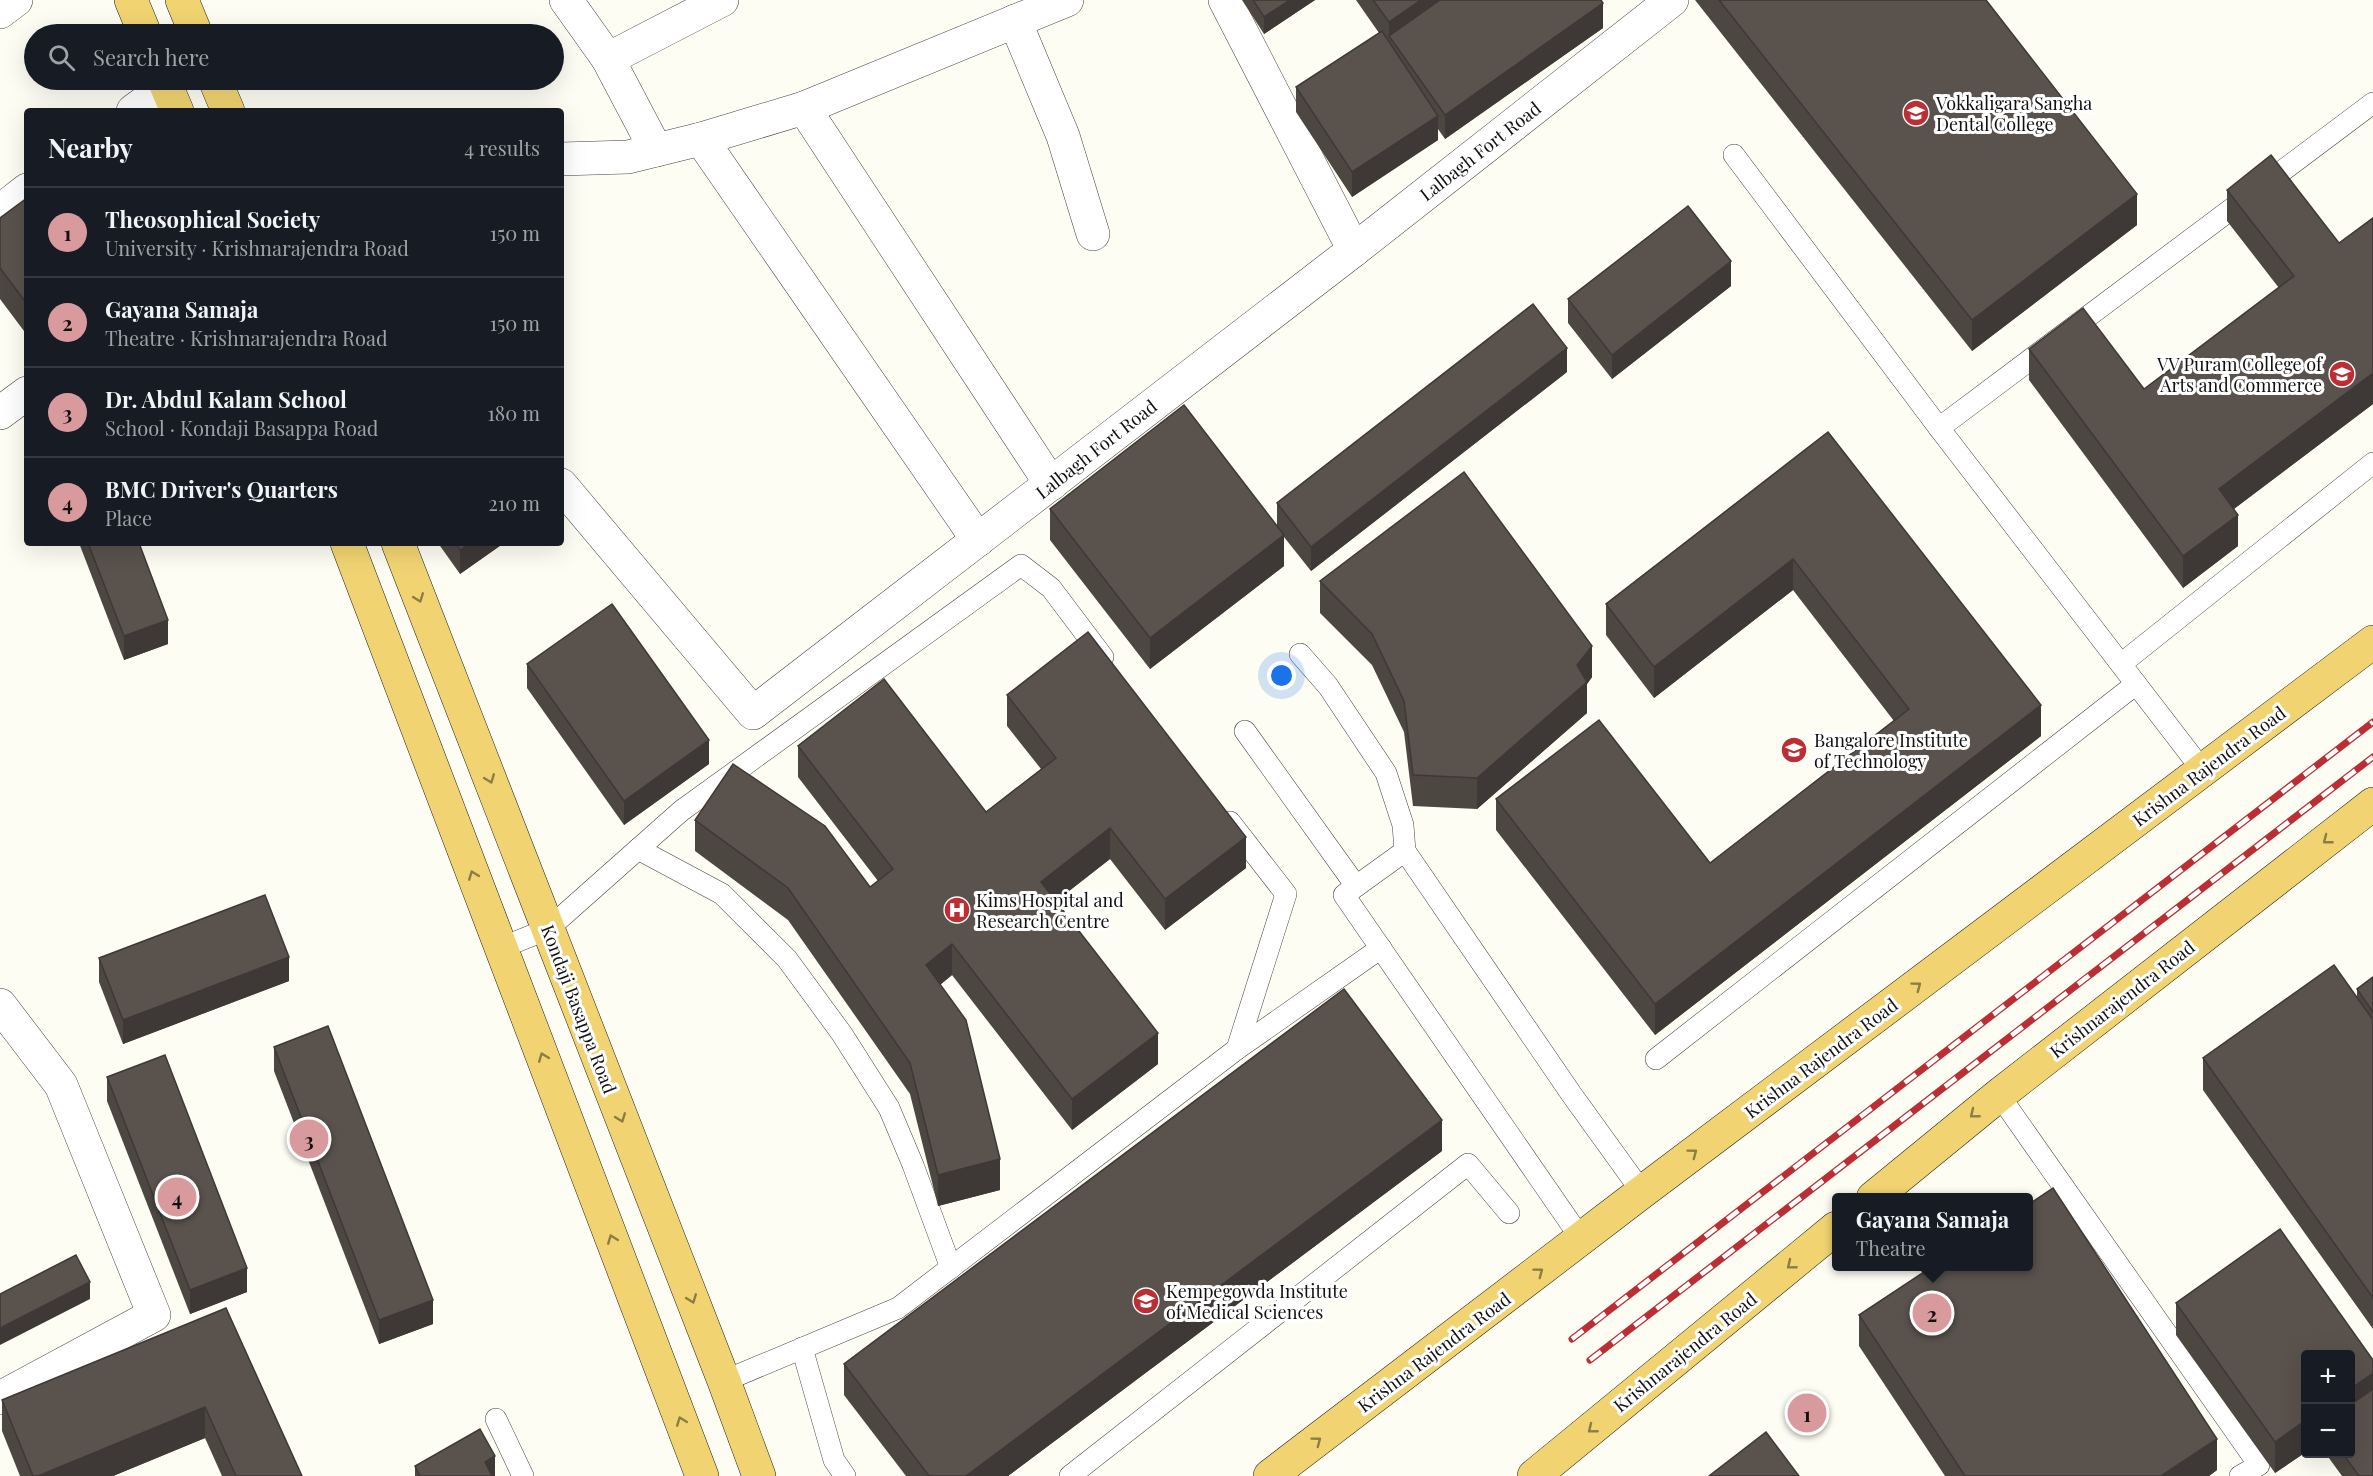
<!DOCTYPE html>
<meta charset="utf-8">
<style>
body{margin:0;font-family:"Playfair Display",serif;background:#20242c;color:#f1f3f6}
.controls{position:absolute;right:18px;bottom:18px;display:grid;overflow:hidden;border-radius:6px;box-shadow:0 6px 24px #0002}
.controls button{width:54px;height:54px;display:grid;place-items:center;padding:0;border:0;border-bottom:2px solid #363941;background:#171b24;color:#f1f3f6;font:30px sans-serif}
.you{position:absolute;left:1282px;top:676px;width:21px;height:21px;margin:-15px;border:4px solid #fff;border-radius:50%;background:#1a73e8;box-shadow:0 0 0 9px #1a73e833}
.badge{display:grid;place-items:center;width:39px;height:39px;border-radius:50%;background:#d99a9e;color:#111;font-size:20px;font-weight:700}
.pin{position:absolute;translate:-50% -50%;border:3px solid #fff;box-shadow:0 2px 6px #0006}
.popup{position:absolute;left:1832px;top:1193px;width:201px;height:78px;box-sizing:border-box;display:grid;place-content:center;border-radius:6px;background:#171b24;filter:drop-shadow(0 2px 4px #0005);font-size:20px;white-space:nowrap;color:#9ea1a6}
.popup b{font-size:22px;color:#f1f3f6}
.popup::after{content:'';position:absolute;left:50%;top:100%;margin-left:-12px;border:12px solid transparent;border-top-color:#171b24}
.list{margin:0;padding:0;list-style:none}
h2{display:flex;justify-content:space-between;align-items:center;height:78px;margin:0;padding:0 24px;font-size:26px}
h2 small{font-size:20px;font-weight:400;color:#9ea1a6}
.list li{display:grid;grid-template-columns:39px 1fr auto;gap:18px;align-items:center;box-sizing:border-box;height:90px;padding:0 24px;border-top:2px solid #363941}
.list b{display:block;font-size:22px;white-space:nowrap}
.list p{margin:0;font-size:20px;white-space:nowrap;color:#9ea1a6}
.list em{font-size:20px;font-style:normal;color:#9ea1a6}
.icon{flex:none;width:33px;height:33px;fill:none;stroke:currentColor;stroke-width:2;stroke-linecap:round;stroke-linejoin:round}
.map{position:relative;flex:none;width:2373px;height:1476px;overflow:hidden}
.search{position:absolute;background:#171b24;box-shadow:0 6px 24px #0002;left:24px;top:24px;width:540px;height:66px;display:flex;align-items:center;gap:15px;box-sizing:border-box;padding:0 21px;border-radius:33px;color:#9ea1a6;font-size:22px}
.panel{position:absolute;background:#171b24;box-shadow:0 6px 24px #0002;left:24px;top:108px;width:540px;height:438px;border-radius:6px}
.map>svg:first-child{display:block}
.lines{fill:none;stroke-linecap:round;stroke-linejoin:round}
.lane-casing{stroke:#434343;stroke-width:22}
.street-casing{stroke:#434343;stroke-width:34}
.primary-casing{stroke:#212121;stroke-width:34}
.lane{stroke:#fff;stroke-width:21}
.street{stroke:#fff;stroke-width:33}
.primary{stroke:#f1d471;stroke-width:33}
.rail-casing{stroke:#bb2e33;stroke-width:7}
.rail{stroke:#fff;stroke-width:4.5;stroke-dasharray:14;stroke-linecap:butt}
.wall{fill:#4d4742}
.shaded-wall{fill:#3e3936}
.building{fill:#59524d;stroke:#3e3936;stroke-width:1.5}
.oneway{stroke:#8c7c45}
.labels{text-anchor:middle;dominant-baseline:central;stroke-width:6;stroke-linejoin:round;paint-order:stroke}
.poi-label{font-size:18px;fill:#101010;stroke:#fff;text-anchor:start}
.street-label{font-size:18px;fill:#101010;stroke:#fff}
</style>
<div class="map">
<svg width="2373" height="1476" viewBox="0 0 2373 1476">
<rect width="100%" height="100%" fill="#fefdf4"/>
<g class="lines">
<defs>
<g id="lane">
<polyline points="1734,155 1939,428 2203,771"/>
<polyline points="1939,428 2373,103"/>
<polyline points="1300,654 1328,686 1386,773 1403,825 1405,851"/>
<polyline points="2121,664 2373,463"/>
<polyline points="1245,731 1356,886"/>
<polyline points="638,849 722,894 787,959 842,1034 889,1108 913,1165 951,1268"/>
<polyline points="501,948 548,929 681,811 1021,565 1051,588 1103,657"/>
<polyline points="1237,1049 1381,948"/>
<polyline points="1656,1059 2136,684"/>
<polyline points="1999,1095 2259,1465 2240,1476"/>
<polyline points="1582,1240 1344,895 1405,851 1572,1095 1642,1192"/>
<polyline points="802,1348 834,1460 845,1476"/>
<polyline points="724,1381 898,1308 1237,1049 1286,894 1230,822"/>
<polyline points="496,1419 523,1476"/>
<polyline points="1070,1476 1468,1164 1509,1213"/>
</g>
<g id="street">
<polyline points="566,0 608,59 656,150"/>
<polyline points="1225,0 1354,250"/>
<polyline points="0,12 16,0"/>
<polyline points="1015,21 1063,136 1093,234"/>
<polyline points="608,59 722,0"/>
<polyline points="804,108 1051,484"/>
<polyline points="133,111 167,86"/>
<polyline points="701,139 978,540"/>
<polyline points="561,159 628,157 701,139 804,108 1067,0"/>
<polyline points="0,211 27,190"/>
<polyline points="0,413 27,393"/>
<polyline points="561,485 753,713 1354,250 1672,0"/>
<polyline points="0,1005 61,1085 154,1315 0,1398"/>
</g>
<g id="primary">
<polyline points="131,0 145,34"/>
<polyline points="182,0 196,34"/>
<polyline points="164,80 177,111"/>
<polyline points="215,80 228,111"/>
<polyline points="347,543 702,1476"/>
<polyline points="398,543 724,1381 759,1476"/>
<polyline points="1873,1198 1999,1095 2373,804"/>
<polyline points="1270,1476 1642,1192 2373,642"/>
<polyline points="1534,1476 1836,1228"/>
</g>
</defs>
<use href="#lane" class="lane-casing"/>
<use href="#street" class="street-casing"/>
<use href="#primary" class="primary-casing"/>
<use href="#lane" class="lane"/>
<use href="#street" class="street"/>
<use href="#primary" class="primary"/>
<defs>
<g id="rail">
<polyline points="1572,1339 2373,722"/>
<polyline points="1590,1360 2373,757"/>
</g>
</defs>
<use href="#rail" class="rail-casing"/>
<use href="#rail" class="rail"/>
</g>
<g class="wall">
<polygon points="1242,0 1315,0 1264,34"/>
<polygon points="1356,0 1601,0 1603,28 1445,139 1438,129 1438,140 1352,197 1296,112 1296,87 1379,33"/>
<polygon points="1695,0 1986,0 2137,225 1972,351"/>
<polygon points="2227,190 2339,243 2373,218 2373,404 2234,509 2238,546 2183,588 2029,380 2029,349 2144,389 2279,288 2227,221"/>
<polygon points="27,198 27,335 0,299 0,218"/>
<polygon points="1731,286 1612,379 1568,323 1568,299"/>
<polygon points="1567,372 1311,571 1284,537 1284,566 1150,669 1050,540 1050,509 1277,526 1277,503"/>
<polygon points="1828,432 2041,736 1655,1035 1496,830 1496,799 1710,863 1894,721 1793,590 1654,698 1606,635 1606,604"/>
<polygon points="79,543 139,543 168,644 124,660"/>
<polygon points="438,543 504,543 460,574"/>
<polygon points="1320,581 1592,677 1587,684 1587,713 1477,809 1413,806 1404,732 1372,665 1320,613"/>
<polygon points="527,664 709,764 624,825 527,688"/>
<polygon points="1007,695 1246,868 1165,930 1110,859 1056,901 1158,1064 1072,1130 952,975 940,985 1000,1190 938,1206 910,1094 788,920 695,851 695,820 870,887 878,881 798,777 798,746 986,812 1041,769 1007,726"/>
<polygon points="99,958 289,981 123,1044 99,982"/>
<polygon points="2373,977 2373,1329 2203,1090 2203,1058 2357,996 2357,989"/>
<polygon points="274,1047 433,1324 379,1344 274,1071"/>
<polygon points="107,1077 247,1292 190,1314 107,1101"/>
<polygon points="1442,1151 1008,1476 906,1476 844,1395 844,1364"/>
<polygon points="2280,1229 2373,1476 2342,1476 2326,1454 2350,1454 2306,1354 2306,1452 2275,1473 2176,1335 2176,1303"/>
<polygon points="226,1308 302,1476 222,1476 205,1438 113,1476 20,1476 2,1431 2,1400"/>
<polygon points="1859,1315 2217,1470 2209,1476 1945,1476 1859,1346"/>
<polygon points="415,1466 495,1476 415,1476"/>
</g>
<g class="shaded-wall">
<polygon points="1290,0 1315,0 1264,34 1264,17"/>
<polygon points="1421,0 1455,0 1389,36 1389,46 1389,22"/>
<polygon points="1603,3 1603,28 1445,139 1445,115"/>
<polygon points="1438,116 1438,140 1352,197 1352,172"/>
<polygon points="2137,194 2137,225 1972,351 1972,320"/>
<polygon points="1731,261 1731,286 1612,379 1612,355"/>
<polygon points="1567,348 1567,372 1311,571 1311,547"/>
<polygon points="2373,373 2373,404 2219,520 2219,489"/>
<polygon points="2238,515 2238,546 2183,588 2183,556"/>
<polygon points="1284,535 1284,566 1150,669 1150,638"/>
<polygon points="470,543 504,543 460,574 460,550"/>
<polygon points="1793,559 1793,590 1654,698 1654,667"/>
<polygon points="168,620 168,644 124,660 124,636"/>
<polygon points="1592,646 1592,677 1587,684 1587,713 1477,809 1477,778 1577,665"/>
<polygon points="2041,705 2041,736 1655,1035 1655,1004"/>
<polygon points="709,740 709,764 624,825 624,801"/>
<polygon points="1110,828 1110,859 1041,913 1041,882"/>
<polygon points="1246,837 1246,868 1165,930 1165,899"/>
<polygon points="952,944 952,975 926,996 926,965"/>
<polygon points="289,957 289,981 123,1044 123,1020"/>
<polygon points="1158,1033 1158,1064 1072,1130 1072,1099"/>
<polygon points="1442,1120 1442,1151 1008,1476 966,1476"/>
<polygon points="1000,1159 1000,1190 938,1206 938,1175"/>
<polygon points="247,1268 247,1292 190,1314 190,1290"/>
<polygon points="90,1282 90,1299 0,1345 0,1328"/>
<polygon points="433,1300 433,1324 379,1344 379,1320"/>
<polygon points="2373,1373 2373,1404 2350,1420 2350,1389"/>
<polygon points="205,1407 205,1438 113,1476 38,1476"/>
<polygon points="2306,1420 2306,1452 2275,1473 2275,1442"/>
<polygon points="2217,1439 2217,1470 2209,1476 2161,1476"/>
<polygon points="495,1456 495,1476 485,1476 485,1462"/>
</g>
<g class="building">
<polygon points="1253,0 1290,0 1264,17"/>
<polygon points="1373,0 1421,0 1389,22"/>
<polygon points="1440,0 1601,0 1603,3 1445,115 1389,36"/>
<polygon points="1719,0 1986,0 2137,194 1972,320"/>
<polygon points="1382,31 1438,116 1352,172 1296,87"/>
<polygon points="2271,155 2339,243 2373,218 2373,373 2219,489 2238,515 2183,556 2029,349 2083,308 2144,389 2294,276 2227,190"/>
<polygon points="27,198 27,304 0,268 0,218"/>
<polygon points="1688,206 1731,261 1612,355 1568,299"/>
<polygon points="1533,304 1567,348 1311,547 1277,503"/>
<polygon points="1184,405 1284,535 1150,638 1050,509"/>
<polygon points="1828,432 2041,705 1655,1004 1496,799 1599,720 1710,863 1909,709 1793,559 1654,667 1606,604"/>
<polygon points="1464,472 1592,646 1577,665 1587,682 1477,778 1413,775 1404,701 1372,634 1320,581"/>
<polygon points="88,543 139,543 168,620 124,636"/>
<polygon points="456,543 470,543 460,550"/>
<polygon points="612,604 709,740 624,801 527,664"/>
<polygon points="1088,632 1246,837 1165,899 1110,828 1041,882 1158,1033 1072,1099 952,944 926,965 966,1020 1000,1159 938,1175 910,1063 788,888 695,820 733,764 825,826 870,887 893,869 798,746 884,679 986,812 1056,758 1007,695"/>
<polygon points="265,895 289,957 123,1020 99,958"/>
<polygon points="2334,965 2373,1020 2373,1298 2203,1058"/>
<polygon points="2373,977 2373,1012 2357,989"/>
<polygon points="1344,989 1442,1120 966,1476 929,1476 844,1364"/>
<polygon points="328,1026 433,1300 379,1320 274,1047"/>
<polygon points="165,1055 247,1268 190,1290 107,1077"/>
<polygon points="2053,1188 2217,1439 2161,1476 1965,1476 1859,1315 1933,1266 2028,1266 2028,1205"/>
<polygon points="2280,1229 2373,1360 2373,1373 2350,1389 2350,1354 2306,1354 2306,1420 2275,1442 2176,1303"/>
<polygon points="76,1255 90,1282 0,1328 0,1294"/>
<polygon points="226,1308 302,1476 236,1476 205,1407 38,1476 33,1476 2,1400"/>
<polygon points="2373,1389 2373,1476 2359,1476 2343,1454 2350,1454 2350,1405"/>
<polygon points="480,1429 495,1456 485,1462 492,1476 420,1476 415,1466"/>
<polygon points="1766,1432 1799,1476 1709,1476"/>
</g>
<defs><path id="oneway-chevron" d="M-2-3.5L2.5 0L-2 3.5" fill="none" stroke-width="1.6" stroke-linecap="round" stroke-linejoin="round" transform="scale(1.5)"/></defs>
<g class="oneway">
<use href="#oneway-chevron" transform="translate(419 598) rotate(69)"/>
<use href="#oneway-chevron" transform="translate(490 779) rotate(69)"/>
<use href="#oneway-chevron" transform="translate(2327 840) rotate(142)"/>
<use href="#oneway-chevron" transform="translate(473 875) rotate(-111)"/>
<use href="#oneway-chevron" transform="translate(1917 986) rotate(-37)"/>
<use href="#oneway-chevron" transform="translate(543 1057) rotate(-111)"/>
<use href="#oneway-chevron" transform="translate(1974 1114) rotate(141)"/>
<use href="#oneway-chevron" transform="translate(621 1118) rotate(69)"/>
<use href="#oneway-chevron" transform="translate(1693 1153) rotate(-37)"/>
<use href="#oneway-chevron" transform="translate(612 1239) rotate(-111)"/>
<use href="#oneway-chevron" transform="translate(1791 1265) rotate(141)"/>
<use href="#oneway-chevron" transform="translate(1539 1272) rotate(-37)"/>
<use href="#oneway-chevron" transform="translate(692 1299) rotate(69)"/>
<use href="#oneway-chevron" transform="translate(681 1421) rotate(-111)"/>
<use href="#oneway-chevron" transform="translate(1592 1429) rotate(141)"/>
<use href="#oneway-chevron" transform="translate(1317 1441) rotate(-37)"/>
</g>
<defs>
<symbol id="university-disc" viewBox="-11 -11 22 22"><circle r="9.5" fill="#bb2e33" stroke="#fff"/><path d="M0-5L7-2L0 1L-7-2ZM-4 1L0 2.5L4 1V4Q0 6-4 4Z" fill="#fff"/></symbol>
<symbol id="hospital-disc" viewBox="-11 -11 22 22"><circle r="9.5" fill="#bb2e33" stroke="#fff"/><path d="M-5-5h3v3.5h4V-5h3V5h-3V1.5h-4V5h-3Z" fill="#fff"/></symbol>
</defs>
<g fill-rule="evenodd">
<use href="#university-disc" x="1901" y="98" width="30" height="30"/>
<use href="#university-disc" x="2327" y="359" width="30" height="30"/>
<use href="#university-disc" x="1779" y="735" width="30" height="30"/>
<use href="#hospital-disc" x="942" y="895" width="30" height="30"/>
<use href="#university-disc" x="1131" y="1286" width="30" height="30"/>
</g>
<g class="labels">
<g class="poi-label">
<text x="1936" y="103">Vokkaligara Sangha<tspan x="1936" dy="21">Dental College</tspan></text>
<text x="2322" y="364" text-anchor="end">VV Puram College of<tspan x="2322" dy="21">Arts and Commerce</tspan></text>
<text x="1814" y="740">Bangalore Institute<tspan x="1814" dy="21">of Technology</tspan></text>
<text x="976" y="900">Kims Hospital and<tspan x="976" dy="21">Research Centre</tspan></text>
<text x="1166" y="1291">Kempegowda Institute<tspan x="1166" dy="21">of Medical Sciences</tspan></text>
</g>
<g class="street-label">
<text transform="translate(1480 151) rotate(-38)">Lalbagh Fort Road</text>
<text transform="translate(1096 449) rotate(-38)">Lalbagh Fort Road</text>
<text transform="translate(2209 766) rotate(-37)">Krishna Rajendra Road</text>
<text transform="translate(2122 999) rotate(-38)">Krishnarajendra Road</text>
<text transform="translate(579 1009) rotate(69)">Kondaji Basappa Road</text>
<text transform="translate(1821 1058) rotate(-37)">Krishna Rajendra Road</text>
<text transform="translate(1434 1352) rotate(-37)">Krishna Rajendra Road</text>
<text transform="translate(1685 1352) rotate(-39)">Krishnarajendra Road</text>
</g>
</g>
</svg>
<div class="controls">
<button>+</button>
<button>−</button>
</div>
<div class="you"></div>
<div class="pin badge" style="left:1807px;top:1413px">1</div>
<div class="pin badge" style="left:1932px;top:1313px">2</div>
<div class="popup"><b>Gayana Samaja</b>Theatre</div>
<div class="pin badge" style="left:309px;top:1139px">3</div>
<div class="pin badge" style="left:177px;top:1197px">4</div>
<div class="search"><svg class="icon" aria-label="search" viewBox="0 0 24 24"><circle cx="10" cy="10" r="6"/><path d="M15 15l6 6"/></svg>Search here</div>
<section class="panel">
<h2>Nearby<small>4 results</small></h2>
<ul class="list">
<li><span class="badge">1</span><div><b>Theosophical Society</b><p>University · Krishnarajendra Road</p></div><em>150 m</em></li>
<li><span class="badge">2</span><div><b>Gayana Samaja</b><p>Theatre · Krishnarajendra Road</p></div><em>150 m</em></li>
<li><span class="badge">3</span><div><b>Dr. Abdul Kalam School</b><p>School · Kondaji Basappa Road</p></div><em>180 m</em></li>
<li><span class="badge">4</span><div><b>BMC Driver's Quarters</b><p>Place</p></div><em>210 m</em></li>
</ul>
</section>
</div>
